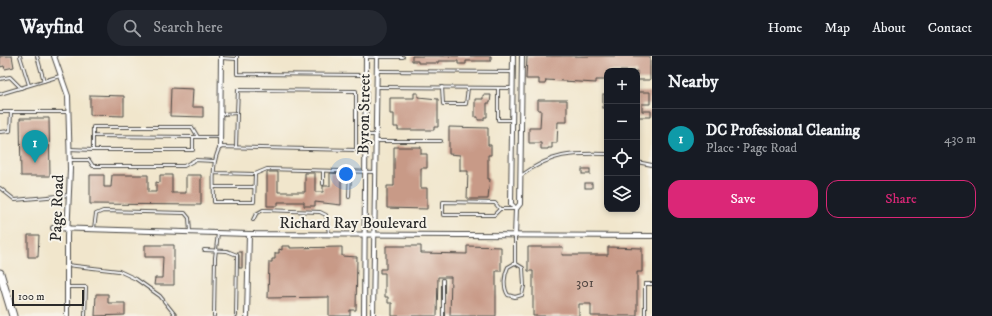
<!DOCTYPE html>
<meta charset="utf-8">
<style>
body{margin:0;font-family:"IM FELL DW Pica",serif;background:#242831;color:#f1f3f6}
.controls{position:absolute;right:12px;top:12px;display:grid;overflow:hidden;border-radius:8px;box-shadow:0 2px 6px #0003}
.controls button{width:36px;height:36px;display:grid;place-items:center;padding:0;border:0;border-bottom:1px solid #363941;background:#171b24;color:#f1f3f6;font:20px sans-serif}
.scale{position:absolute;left:12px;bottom:10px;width:72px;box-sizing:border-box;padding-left:4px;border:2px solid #2b2b2b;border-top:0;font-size:11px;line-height:14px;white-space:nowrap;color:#2b2b2b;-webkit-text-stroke:3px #f7f3e8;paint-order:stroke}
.you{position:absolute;left:346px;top:118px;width:14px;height:14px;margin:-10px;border:3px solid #fff;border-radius:50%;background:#1a73e8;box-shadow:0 0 0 6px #1a73e833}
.badge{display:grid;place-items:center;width:26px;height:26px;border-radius:50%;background:#db2777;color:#fff;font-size:13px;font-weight:700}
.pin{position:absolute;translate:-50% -33px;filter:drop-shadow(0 1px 2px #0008)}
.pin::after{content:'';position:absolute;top:21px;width:14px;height:12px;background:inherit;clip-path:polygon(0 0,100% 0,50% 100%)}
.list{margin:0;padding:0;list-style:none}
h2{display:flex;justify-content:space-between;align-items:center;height:52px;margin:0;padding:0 16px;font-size:17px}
h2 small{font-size:13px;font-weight:400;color:#9ea1a6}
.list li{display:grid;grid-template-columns:26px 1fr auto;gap:12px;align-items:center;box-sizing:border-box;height:60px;padding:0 16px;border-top:1px solid #363941}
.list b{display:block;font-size:15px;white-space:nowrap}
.list p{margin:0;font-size:13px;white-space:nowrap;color:#9ea1a6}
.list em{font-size:13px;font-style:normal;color:#9ea1a6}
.actions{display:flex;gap:8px;padding:12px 16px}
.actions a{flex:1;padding:9px 0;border:1px solid #db2777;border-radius:12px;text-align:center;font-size:14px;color:#db2777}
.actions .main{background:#db2777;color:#fff}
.icon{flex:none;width:22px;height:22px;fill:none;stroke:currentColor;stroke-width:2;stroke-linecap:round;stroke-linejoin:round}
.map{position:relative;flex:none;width:652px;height:260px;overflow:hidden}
header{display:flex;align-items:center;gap:24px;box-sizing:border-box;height:56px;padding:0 20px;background:#171b24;border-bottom:1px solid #363941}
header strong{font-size:19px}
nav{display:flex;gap:22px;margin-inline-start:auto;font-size:14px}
.search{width:280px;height:36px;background:#242831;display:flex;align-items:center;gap:10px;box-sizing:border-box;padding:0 14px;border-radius:22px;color:#9ea1a6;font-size:15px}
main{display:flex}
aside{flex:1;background:#171b24}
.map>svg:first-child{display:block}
.building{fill:#c89a87}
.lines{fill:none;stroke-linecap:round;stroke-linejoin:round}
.lane-casing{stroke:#494743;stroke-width:4}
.street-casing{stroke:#494743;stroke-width:6}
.primary-casing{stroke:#494743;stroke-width:9}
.lane{stroke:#fff;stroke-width:2}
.street{stroke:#fff;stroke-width:4}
.primary{stroke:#fff;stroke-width:7}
.labels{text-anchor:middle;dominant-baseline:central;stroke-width:4;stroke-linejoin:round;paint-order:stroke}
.number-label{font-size:14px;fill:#524742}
.street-label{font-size:16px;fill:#2b2b2b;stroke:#f7f3e8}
</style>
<header>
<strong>Wayfind</strong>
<div class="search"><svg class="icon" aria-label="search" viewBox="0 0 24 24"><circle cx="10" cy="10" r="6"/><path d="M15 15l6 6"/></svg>Search here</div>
<nav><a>Home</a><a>Map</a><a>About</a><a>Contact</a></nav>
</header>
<main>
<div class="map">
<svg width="652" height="260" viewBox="0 0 652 260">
<rect width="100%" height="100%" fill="#f7f3e8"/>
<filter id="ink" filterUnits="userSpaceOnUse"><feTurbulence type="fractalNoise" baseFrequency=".025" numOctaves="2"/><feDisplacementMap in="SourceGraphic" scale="8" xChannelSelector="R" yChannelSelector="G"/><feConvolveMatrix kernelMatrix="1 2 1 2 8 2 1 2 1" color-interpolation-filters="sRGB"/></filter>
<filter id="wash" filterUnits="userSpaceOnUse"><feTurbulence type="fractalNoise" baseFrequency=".012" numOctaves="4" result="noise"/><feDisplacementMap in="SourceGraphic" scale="16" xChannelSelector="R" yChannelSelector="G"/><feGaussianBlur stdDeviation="0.9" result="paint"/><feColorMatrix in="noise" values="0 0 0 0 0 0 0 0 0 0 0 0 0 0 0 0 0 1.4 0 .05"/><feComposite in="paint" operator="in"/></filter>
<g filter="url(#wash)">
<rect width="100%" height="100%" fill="#f1e6cc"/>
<g id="blocks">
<g class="building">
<polygon points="0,0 12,0 14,11 5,13 4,10 0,11"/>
<polygon points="412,0 491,0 491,5 466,5 466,8 458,8 458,5 438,5 438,7 418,7 418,5 412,5"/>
<polygon points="527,0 650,0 650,24 637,24 637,15 607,15 607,24 596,24 596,27 546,24 545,28 539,28 539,23 526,23"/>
<polygon points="171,32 193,33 192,51 203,51 203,61 170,60"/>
<polygon points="637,36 650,36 650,48 642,48 642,55 651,55 651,61 637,61"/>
<polygon points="414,37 418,37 418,41 438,43 438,71 434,71 434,74 398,74 398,71 394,71 394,58 390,58 390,42 414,42"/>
<rect x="603" y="38" width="4" height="14"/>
<polygon points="90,39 124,40 124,60 90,59"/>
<polygon points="483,39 491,39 490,47 487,47 487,61 484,61 484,64 478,64 478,61 475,61 475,43 483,43"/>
<polygon points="538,44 567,44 567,66 558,66 557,87 552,87 552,92 548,92 548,93 541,93 541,87 529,87 529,72 540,72 541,54 538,54"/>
<polygon points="20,62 49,62 50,120 21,120"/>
<polygon points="449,71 488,72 488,89 491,89 491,99 488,99 488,123 490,123 488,143 467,143 468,115 460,115 460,99 449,98"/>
<polygon points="394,91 421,91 421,98 427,98 427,112 421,112 421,132 427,132 427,153 387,152 387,130 394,130"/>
<rect x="582" y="113" width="8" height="5"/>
<polygon points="267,116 278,116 278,136 305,136 305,117 315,117 315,136 323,136 323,130 330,130 330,117 341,118 341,149 315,146 315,150 304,150 304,146 278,146 278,150 267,150"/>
<polygon points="90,119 104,119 104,131 111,131 112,119 148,119 148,136 156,136 156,126 160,127 160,119 172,119 172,137 186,137 186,119 201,119 201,149 90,148"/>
<rect x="585" y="127" width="7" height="5"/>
<polygon points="28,179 39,179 38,201 28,201"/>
<polygon points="145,189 174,189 174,229 154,229 155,222 162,222 163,201 145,201"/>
<polygon points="282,190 290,190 290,192 342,191 342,200 357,201 356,254 350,254 350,260 329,260 329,241 268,242 269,206 272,206 272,203 275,203 275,197 279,197 279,193 282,194"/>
<polygon points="386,190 421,190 421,197 467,198 467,190 501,191 501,215 496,215 496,260 450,260 451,221 438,221 437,260 392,260 392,247 388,247 388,241 385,241 385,217 380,217 380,213 386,213"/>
<polygon points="528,191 563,191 562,199 608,199 608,191 642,192 642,216 637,216 637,260 591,260 591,248 579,248 579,260 533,260 533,215 528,215"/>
<polygon points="237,196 242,196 242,212 239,212 239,199"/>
<polygon points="96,238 108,238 108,247 125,247 125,259 95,260"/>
</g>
</g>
</g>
<g filter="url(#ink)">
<use href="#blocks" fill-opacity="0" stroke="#494743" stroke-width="1"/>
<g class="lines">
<defs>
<g id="lane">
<polyline points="20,0 29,29"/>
<polyline points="37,0 44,25"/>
<polyline points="237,0 237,18 366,19"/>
<polyline points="366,1 403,1"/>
<polyline points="221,2 237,3"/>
<polyline points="378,15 513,16"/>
<polyline points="0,23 10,21 21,32"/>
<polyline points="378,31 512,32"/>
<polyline points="442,31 443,48 466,48 468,32"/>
<polyline points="498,32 498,64 511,64"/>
<polyline points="0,38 60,20"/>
<polyline points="0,56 68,56"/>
<polyline points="0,76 10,75 11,56"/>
<polyline points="367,79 375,79"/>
<polyline points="198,81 192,71 93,71 93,80 193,81 220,81"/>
<polyline points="377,85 441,85"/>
<polyline points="236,91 237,57"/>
<polyline points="69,93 93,94 93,80"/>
<polyline points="93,94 193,94 193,81"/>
<polyline points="70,104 89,104 93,110 184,110 195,104 214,105"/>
<polyline points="637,106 652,109"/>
<polyline points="323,115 323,128"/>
<path d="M214 117 255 118 254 146H214C214 128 211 107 220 91L356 94V35L238 34 237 57 222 58"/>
<polyline points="255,118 267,113 375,116"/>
<path d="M522 119C552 97 571 97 607 98"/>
<polyline points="214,131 254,131"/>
<polyline points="0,132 15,144 69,139"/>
<polyline points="349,141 350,115"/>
<polyline points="500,153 495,147 443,146 443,159 494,159 500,153 514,153"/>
<polyline points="253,164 256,158 263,154 320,156 326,159 329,177"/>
<polyline points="94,172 96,158 103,155 185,157 189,162 190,176"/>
<polyline points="204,194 227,195 237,199 236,260"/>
<path d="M515 207 523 212 524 230 522 239 515 241 508 239C503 231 504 219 508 211L515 207V180"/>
<polyline points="67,209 119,215 136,223 160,240 176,260"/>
<polyline points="67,231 86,231 85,260"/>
<polyline points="214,260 215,202 218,177"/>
<polyline points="443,260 443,224"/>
<polyline points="645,260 645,228 652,228"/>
</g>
<g id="street">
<polyline points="54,0 68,40 70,113 67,181 67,260"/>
<polyline points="513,0 511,148 516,153"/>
<polyline points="220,91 221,0"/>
<polyline points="53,172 249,178 652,180"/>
<polyline points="515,180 516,153 520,148 522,0"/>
<polyline points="247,260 249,178"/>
<polyline points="364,260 366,0"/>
<polyline points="373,260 377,0"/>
</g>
<polyline id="primary" points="0,217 13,260"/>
</defs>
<use href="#lane" class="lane-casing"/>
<use href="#street" class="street-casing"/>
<use href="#primary" class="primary-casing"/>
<use href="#lane" class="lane"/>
<use href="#street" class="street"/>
<use href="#primary" class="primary"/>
</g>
</g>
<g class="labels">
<g class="number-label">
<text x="585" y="227">301</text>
</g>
<g class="street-label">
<text transform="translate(364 58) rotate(-89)">Byron Street</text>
<text transform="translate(57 152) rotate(-88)">Page Road</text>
<text x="353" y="167">Richard Ray Boulevard</text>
</g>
</g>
</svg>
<div class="controls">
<button>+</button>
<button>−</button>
<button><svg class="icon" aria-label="locate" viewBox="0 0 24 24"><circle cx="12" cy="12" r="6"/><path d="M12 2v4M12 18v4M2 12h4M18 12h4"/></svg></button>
<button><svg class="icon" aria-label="layers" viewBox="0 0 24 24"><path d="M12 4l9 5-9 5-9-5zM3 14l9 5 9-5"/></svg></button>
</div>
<div class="scale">100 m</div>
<div class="you"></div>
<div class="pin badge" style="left:35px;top:107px;background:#0f9aa8">1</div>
</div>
<aside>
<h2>Nearby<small></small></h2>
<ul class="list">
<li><span class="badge" style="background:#0f9aa8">1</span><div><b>DC Professional Cleaning</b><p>Place · Page Road</p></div><em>430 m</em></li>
</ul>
<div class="actions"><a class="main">Save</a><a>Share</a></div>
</aside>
</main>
